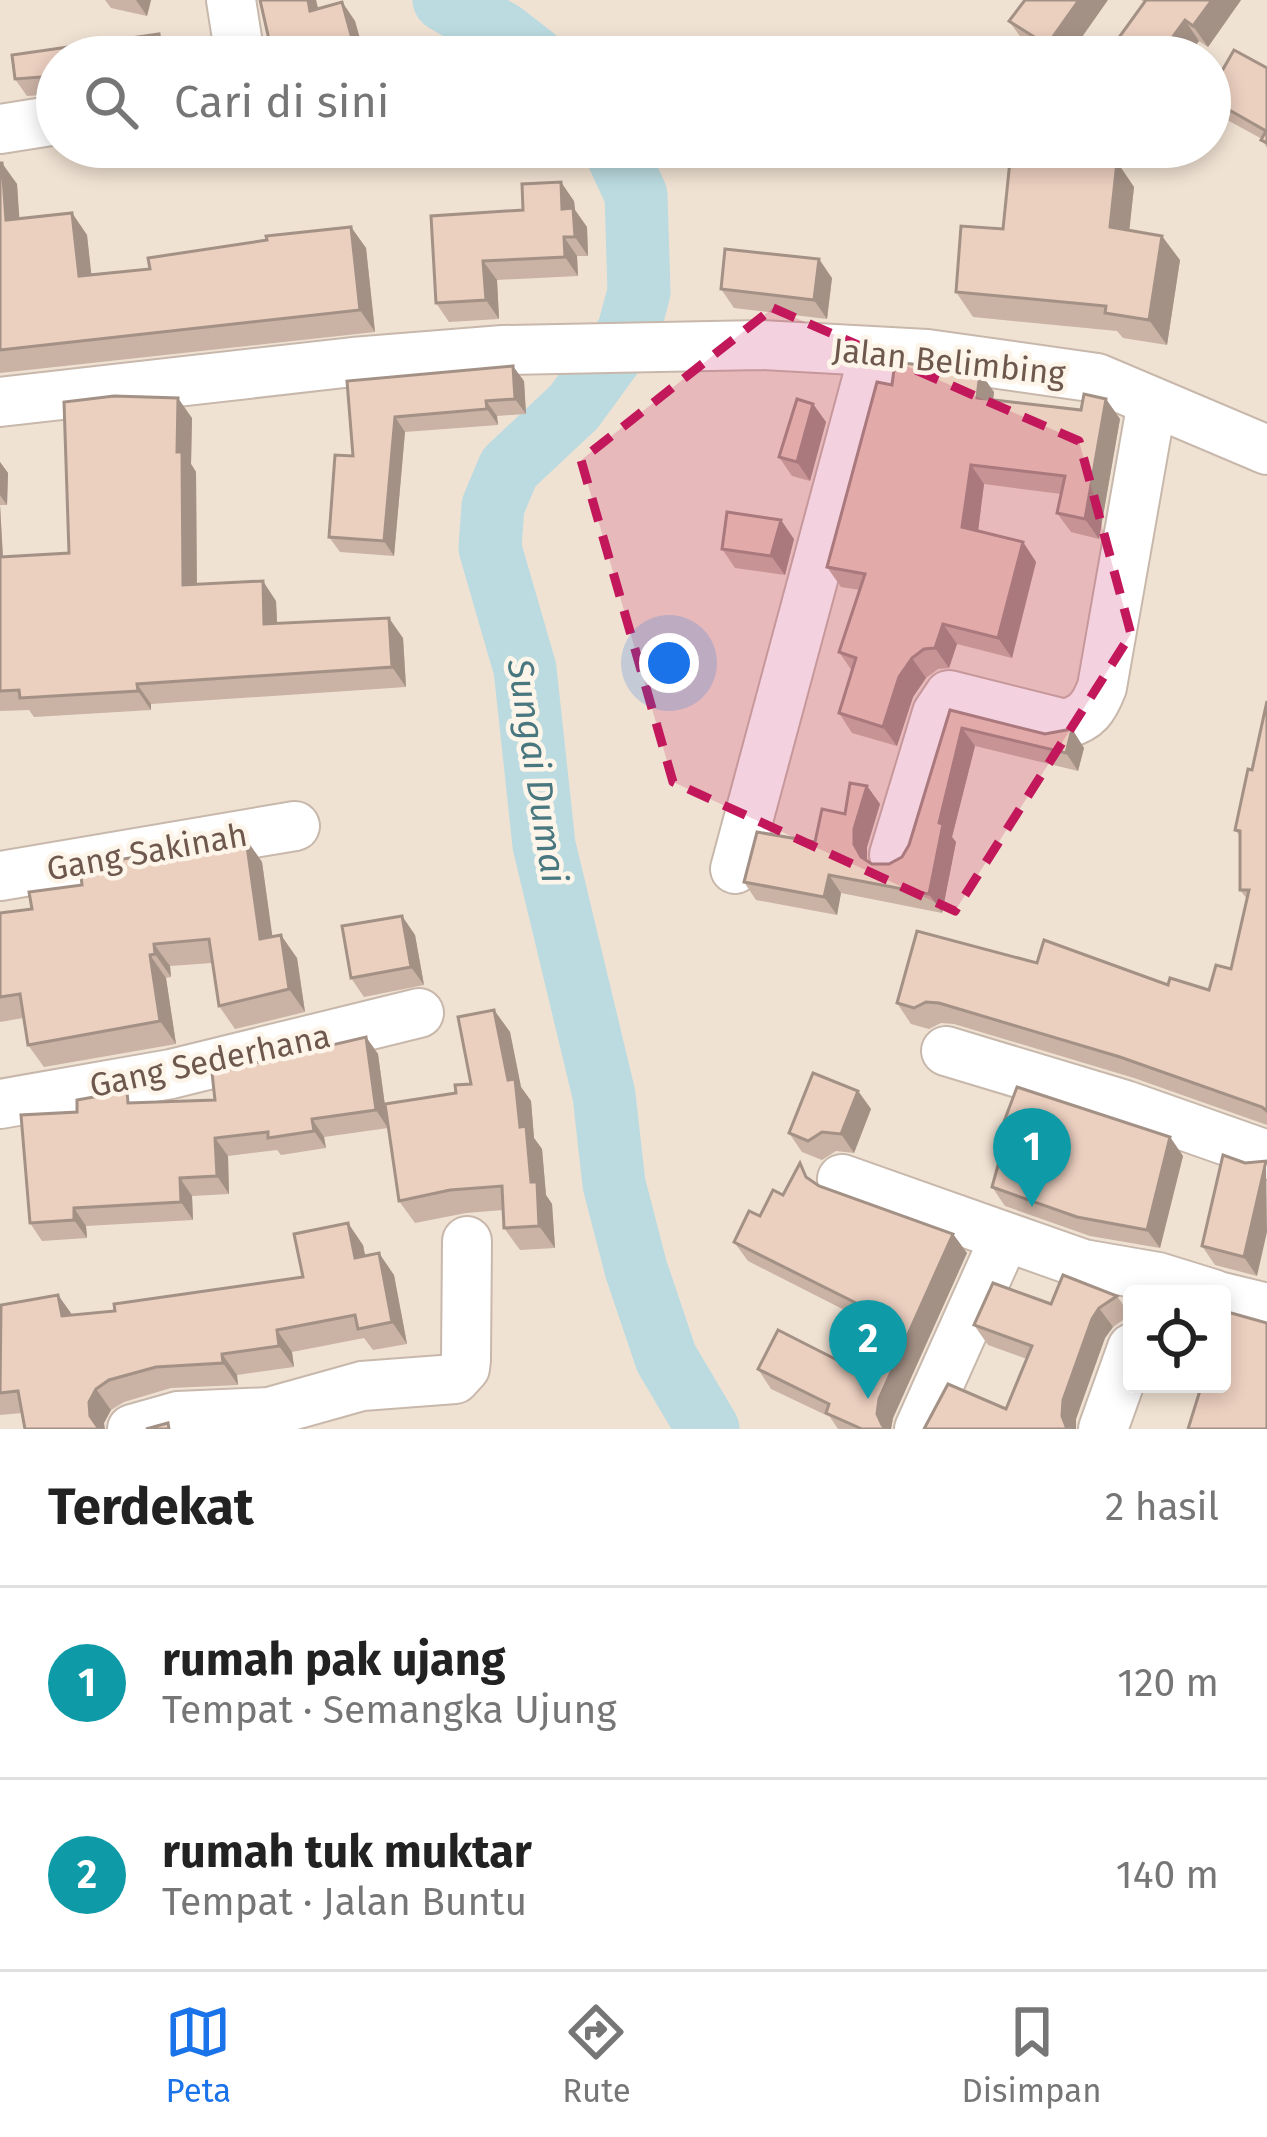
<!DOCTYPE html>
<html lang="id">
<meta charset="utf-8">
<style>
body{margin:0;font-family:"Fira Sans",sans-serif;background:#f2f2f2;color:#222}
.controls{position:absolute;right:36px;bottom:36px;display:grid;overflow:hidden;border-radius:12px;box-shadow:0 6px 18px #0003}
.controls button{width:108px;height:108px;display:grid;place-items:center;padding:0;border:0;border-bottom:3px solid #e0e0e0;background:#fff;color:#222;font:60px sans-serif}
.you{position:absolute;left:669px;top:663px;width:42px;height:42px;margin:-30px;border:9px solid #fff;border-radius:50%;background:#1a73e8;box-shadow:0 0 0 18px #1a73e833}
.badge{display:grid;place-items:center;width:78px;height:78px;border-radius:50%;background:#1a73e8;color:#fff;font-size:39px;font-weight:700}
.pin{position:absolute;translate:-50% -99px;filter:drop-shadow(0 3px 6px #0008)}
.pin::after{content:'';position:absolute;top:63px;width:42px;height:36px;background:inherit;clip-path:polygon(0 0,100% 0,50% 100%)}
.list{margin:0;padding:0;list-style:none}
h2{display:flex;justify-content:space-between;align-items:center;height:156px;margin:0;padding:0 48px;font-size:51px}
h2 small{font-size:39px;font-weight:400;color:#767676}
.list li{display:grid;grid-template-columns:78px 1fr auto;gap:36px;align-items:center;box-sizing:border-box;height:192px;padding:0 48px;border-top:3px solid #e0e0e0}
.list b{display:block;font-size:45px;white-space:nowrap}
.list p{margin:0;font-size:39px;white-space:nowrap;color:#767676}
.list em{font-size:39px;font-style:normal;color:#767676}
.icon{flex:none;width:66px;height:66px;fill:none;stroke:currentColor;stroke-width:2;stroke-linecap:round;stroke-linejoin:round}
.map{position:relative;flex:none;width:1267px;height:1429px;overflow:hidden}
.search{position:absolute;background:#fff;box-shadow:0 6px 18px #0003;left:36px;right:36px;top:36px;height:132px;display:flex;align-items:center;gap:30px;box-sizing:border-box;padding:0 42px;border-radius:66px;color:#767676;font-size:45px}
.sheet{height:540px;background:#fff}
nav{display:flex;justify-content:space-around;align-items:center;box-sizing:border-box;height:168px;border-top:3px solid #e0e0e0;background:#fff;font-size:33px;color:#767676}
nav a{display:grid;justify-items:center;gap:6px}
nav .on{color:#1a73e8}
.map>svg:first-child{display:block}
.residential{fill:#f0e2d3;fill-rule:evenodd}
.lines{fill:none;stroke-linecap:round;stroke-linejoin:round}
.river{stroke:#bbdbe0;stroke-width:63}
.minor-casing{stroke:#c8b8ac;stroke-width:52}
.minor{stroke:#fff;stroke-width:48}
.wall{fill:#cab2a4}
.shaded-wall{fill:#a49186}
.building{fill:#ebcfbf;stroke:#a49186;stroke-width:3}
.marked{fill:#c2185b;fill-opacity:0.2;stroke:#c2185b;stroke-width:9;stroke-dasharray:24 15;stroke-linejoin:round}
.labels{text-anchor:middle;dominant-baseline:central;stroke-width:9;stroke-linejoin:round;paint-order:stroke}
.street-label{font-size:33px;fill:#6e584d;stroke:#fdf5e9}
.water-label{font-size:36px;font-style:italic;fill:#497780;stroke:#fdf5e9}
</style>
<div class="map">
<svg width="1267" height="1429" viewBox="0 0 1267 1429">
<rect width="100%" height="100%" fill="#f9f0e4"/>
<path class="residential" d="M0 0H1267V1429H0ZM57 57H1210V147H57ZM1132 1294H1222V1384H1132Z"/>
<g class="lines">
<g class="river">
<polyline points="444,0 502,33 533,57"/>
<polyline points="614,147 636,195 639,292 628,333 574,407 509,468 493,506 490,548 525,669 544,845 604,1095 614,1184 636,1269 666,1358 708,1429"/>
</g>
<defs>
<g id="minor">
<polyline points="231,0 240,57"/>
<polyline points="0,129 57,120"/>
<polyline points="0,402 353,362 503,350 761,345 927,354 1097,378 1267,450"/>
<path d="M894 855 937 713 949 695 1065 724C1087 718 1094 708 1102 687L1152 402"/>
<polyline points="735,869 874,353"/>
<polyline points="0,876 295,826"/>
<polyline points="946,1051 1125,1105 1267,1155"/>
<polyline points="0,1104 171,1074 419,1013"/>
<polyline points="842,1179 1083,1264 1158,1277 1213,1294"/>
<polyline points="1222,1297 1267,1308"/>
<polyline points="132,1429 178,1416 269,1412 362,1386 455,1379 465,1368 466,1360 467,1241"/>
<polyline points="919,1429 1005,1237"/>
<polyline points="1103,1429 1132,1348"/>
</g>
</defs>
<use href="#minor" class="minor-casing"/>
<use href="#minor" class="minor"/>
</g>
<g class="wall">
<polygon points="105,0 151,0 147,16 111,8"/>
<polygon points="316,0 318,8 342,2 355,21 365,57 273,57"/>
<polygon points="1141,0 1241,0 1208,47 1199,41 1187,57 1109,57 1107,54 1144,2"/>
<polygon points="1009,21 1068,57 1048,57 1024,42"/>
<polygon points="159,34 170,51 171,57 57,57 57,94 27,96 15,79 12,55"/>
<polygon points="1267,68 1267,148 1262,139 1220,116 1210,101 1210,92"/>
<polygon points="1117,162 1134,187 1129,230 1180,260 1167,345 1123,338 1117,331 973,317 956,292 1003,229"/>
<polygon points="0,163 17,184 19,219 72,213 87,235 91,275 150,269 351,227 366,248 375,332 0,373"/>
<polygon points="574,201 575,210 587,227 588,256 577,256 578,276 497,280 499,319 449,322 436,303 523,210"/>
<polygon points="832,278 827,319 734,308 721,289"/>
<polygon points="347,381 524,381 526,414 497,416 498,425 405,432 394,556 340,552 329,537 353,456"/>
<polygon points="892,385 994,392 993,400 1081,410 1106,399 1120,419 1099,539 1071,532 1057,513 1061,494 984,484 978,531 1023,542 1036,562 1012,658 957,644 949,668 938,669 926,678 913,697 897,746 852,733 839,713 852,671 839,652 860,590 841,587 827,567"/>
<polygon points="813,404 826,422 810,481 792,476 779,457"/>
<polygon points="192,418 191,464 196,472 197,584 276,601 277,623 403,638 406,687 151,704 151,710 34,717 29,710 0,711 0,462 8,473 7,505 0,505 3,557 69,553"/>
<polygon points="794,539 785,575 735,568 722,549"/>
<polygon points="1267,701 1267,1125 1134,1078 954,1024 941,1023 929,1029 911,1024 897,1003 1037,963 1209,990 1231,969 1247,899 1240,890 1240,836 1235,830 1252,770"/>
<polygon points="950,710 1045,734 1072,729 1084,748 1078,771 975,746 952,837 956,842 942,913 841,893 837,915 756,900 744,882 815,842 845,814 867,786 880,804 867,847 867,860 872,864 889,864 902,857 909,845"/>
<polygon points="246,839 262,862 272,937 297,958 305,1012 235,1029 219,1006 212,963 170,966 171,977 166,978 176,1044 44,1067 28,1045 23,1018 0,1022 0,913 32,909 82,885"/>
<polygon points="402,916 415,935 424,985 364,997 351,978"/>
<polygon points="494,1010 510,1032 521,1087 531,1101 534,1138 542,1149 546,1195 552,1204 555,1248 520,1250 504,1228 503,1210 466,1213 415,1223 399,1201 456,1093 471,1084"/>
<polygon points="366,1037 378,1054 388,1128 324,1137 326,1148 281,1155 277,1150 228,1156 229,1194 192,1196 193,1220 86,1226 87,1238 42,1241 30,1223 77,1112 136,1103 215,1100"/>
<polygon points="858,1091 871,1109 854,1153 836,1151 822,1160 802,1152 789,1133"/>
<polygon points="1002,1127 1170,1137 1183,1156 1160,1248 1090,1236 1005,1206 992,1187 1007,1133"/>
<polygon points="1223,1155 1257,1276 1215,1265 1202,1246"/>
<polygon points="814,1183 819,1186 953,1234 967,1253 893,1418 891,1429 838,1429 830,1417 771,1389 758,1369 847,1365 866,1321 748,1261 734,1242 783,1195"/>
<polygon points="363,1245 365,1256 394,1275 407,1344 373,1350 364,1338 292,1352 294,1367 237,1375 238,1385 171,1388 124,1402 111,1410 104,1423 22,1413 0,1415 0,1310 58,1295 72,1315 115,1311 303,1277"/>
<polygon points="1117,1296 1130,1315 1113,1327 1105,1338 1076,1419 1006,1409 1027,1359 988,1345 974,1325 1051,1304"/>
</g>
<g class="shaded-wall">
<polygon points="136,0 151,0 147,16"/>
<polygon points="308,0 316,0 323,30 310,11"/>
<polygon points="1079,0 1108,0 1068,57 1056,57 1047,45"/>
<polygon points="1212,0 1241,0 1208,47 1193,26"/>
<polygon points="342,2 355,21 365,57 361,57 355,49"/>
<polygon points="1185,20 1199,41 1187,57 1158,57"/>
<polygon points="159,34 170,51 171,57 162,57"/>
<polygon points="1117,162 1134,187 1127,252 1110,227"/>
<polygon points="2,163 17,184 21,241 6,220"/>
<polygon points="561,182 574,201 575,210 587,227 588,256 575,237 562,209"/>
<polygon points="72,213 87,235 94,298 79,276"/>
<polygon points="351,227 366,248 375,332 360,310"/>
<polygon points="1162,236 1180,260 1167,345 1149,320"/>
<polygon points="564,237 577,256 578,276 565,257"/>
<polygon points="819,259 832,278 827,319 814,300"/>
<polygon points="483,261 497,280 499,319 486,300"/>
<polygon points="513,366 524,381 526,414 515,399"/>
<polygon points="980,372 994,392 991,418 977,398"/>
<polygon points="178,398 192,418 191,464 196,472 197,604 183,585 177,452"/>
<polygon points="1106,399 1120,419 1099,539 1085,519"/>
<polygon points="486,401 497,416 498,425 487,409"/>
<polygon points="813,404 826,422 810,481 797,462"/>
<polygon points="395,417 405,432 394,556 384,541"/>
<polygon points="0,462 8,473 7,505 0,495"/>
<polygon points="971,465 984,484 976,547 962,527"/>
<polygon points="0,505 4,577 0,572"/>
<polygon points="781,520 794,539 785,575 771,556"/>
<polygon points="1023,542 1036,562 1012,658 998,638"/>
<polygon points="263,581 276,601 278,644 264,624"/>
<polygon points="389,618 403,638 406,687 392,667"/>
<polygon points="943,624 957,644 949,668 935,648"/>
<polygon points="912,658 926,678 913,697 897,746 883,727 899,677"/>
<polygon points="137,684 151,704 151,710 138,691"/>
<polygon points="962,728 975,746 952,837 956,842 942,913 929,894 939,823"/>
<polygon points="1072,729 1084,748 1078,771 1066,753"/>
<polygon points="867,786 880,804 867,847 867,863 874,875 854,844 854,829"/>
<polygon points="246,839 262,862 276,962 260,939"/>
<polygon points="829,875 841,893 837,915 824,897"/>
<polygon points="402,916 415,935 424,985 411,967"/>
<polygon points="281,935 297,958 305,1012 289,989"/>
<polygon points="154,944 170,966 171,977 155,954"/>
<polygon points="150,955 166,978 176,1044 160,1021"/>
<polygon points="494,1010 510,1032 521,1087 531,1101 534,1138 542,1149 546,1195 552,1204 555,1248 539,1226"/>
<polygon points="366,1037 378,1054 388,1128 376,1110"/>
<polygon points="858,1091 871,1109 854,1153 841,1134"/>
<polygon points="312,1119 324,1137 326,1148 314,1131"/>
<polygon points="1170,1137 1183,1156 1160,1248 1147,1230"/>
<polygon points="215,1138 228,1156 229,1194 217,1176"/>
<polygon points="1266,1161 1267,1232 1257,1276 1244,1257"/>
<polygon points="180,1178 192,1196 193,1220 181,1202"/>
<polygon points="74,1208 86,1226 87,1238 74,1220"/>
<polygon points="348,1223 363,1245 370,1279 355,1258"/>
<polygon points="953,1234 967,1253 893,1418 891,1429 884,1429 877,1414 879,1399"/>
<polygon points="379,1253 394,1275 407,1344 392,1322"/>
<polygon points="58,1295 73,1316 62,1316"/>
<polygon points="1099,1308 1113,1327 1105,1338 1076,1419 1076,1429 1067,1429 1062,1416 1063,1400 1092,1319"/>
<polygon points="277,1330 292,1352 294,1367 279,1346"/>
<polygon points="222,1354 237,1375 238,1385 223,1363"/>
<polygon points="96,1389 111,1410 104,1423 105,1429 98,1429 90,1416 89,1402"/>
</g>
<g class="building">
<polygon points="260,0 308,0 310,11 342,2 355,49 325,57 273,57"/>
<polygon points="1025,0 1079,0 1047,45 1009,21"/>
<polygon points="1146,0 1212,0 1193,26 1185,20 1158,57 1112,57 1107,54"/>
<polygon points="159,34 162,57 57,57 57,78 54,76 15,79 12,55"/>
<polygon points="1234,50 1267,68 1267,143 1261,140 1266,131 1210,99 1210,92"/>
<polygon points="1011,151 1117,162 1110,227 1162,236 1149,320 1105,313 1106,306 956,292 961,226 1003,229"/>
<polygon points="0,163 2,163 6,220 72,213 79,276 150,269 148,258 267,240 266,236 351,227 360,310 0,350"/>
<polygon points="561,182 562,209 573,208 575,237 564,237 565,257 483,261 486,300 436,303 431,216 523,210 522,184"/>
<polygon points="725,249 819,259 814,300 721,289"/>
<polygon points="895,362 980,372 977,398 1081,410 1084,394 1106,399 1085,519 1057,513 1065,476 971,465 962,527 1023,542 998,638 943,624 935,648 924,649 912,658 899,677 883,727 839,713 856,658 839,652 865,574 827,567 877,382 892,385"/>
<polygon points="513,366 515,399 486,401 487,409 395,417 384,541 329,537 335,455 353,456 347,381"/>
<polygon points="114,396 178,398 177,452 182,452 183,585 263,581 264,624 389,618 392,667 137,684 138,691 20,698 19,690 0,691 0,557 69,553 64,402"/>
<polygon points="797,399 813,404 797,462 779,457"/>
<polygon points="727,512 781,520 771,556 722,549"/>
<polygon points="1267,701 1267,1111 1262,1107 1120,1057 939,1003 926,1002 914,1008 897,1003 917,931 1037,963 1044,940 1168,985 1170,978 1209,990 1216,965 1231,969 1249,890 1240,890 1240,831 1235,830 1248,769 1252,770"/>
<polygon points="950,710 1045,734 1072,729 1066,753 962,728 939,823 943,824 929,894 829,875 824,897 744,882 757,832 815,842 822,809 845,814 850,783 867,786 854,829 854,844 861,857 872,864 889,864 902,857 909,845"/>
<polygon points="246,839 260,939 281,935 289,989 219,1006 209,939 154,944 155,954 150,955 160,1021 28,1045 20,994 0,997 0,913 32,909 29,892 82,885 80,866"/>
<polygon points="402,916 411,967 351,978 342,926"/>
<polygon points="494,1010 508,1080 515,1079 520,1127 526,1126 531,1182 537,1182 539,1226 504,1228 502,1186 450,1190 399,1201 385,1104 456,1093 455,1085 471,1084 458,1017"/>
<polygon points="366,1037 376,1110 312,1119 314,1131 268,1138 268,1132 215,1138 217,1176 180,1178 181,1202 74,1208 74,1220 30,1223 21,1115 77,1112 77,1100 127,1091 128,1103 215,1100 212,1073"/>
<polygon points="813,1073 858,1091 841,1134 822,1132 808,1141 789,1133"/>
<polygon points="1017,1087 1170,1137 1147,1230 1077,1217 992,1187 1008,1129 1002,1127"/>
<polygon points="1223,1155 1245,1163 1266,1161 1244,1257 1202,1246"/>
<polygon points="800,1163 806,1177 819,1186 953,1234 879,1399 877,1414 882,1425 886,1429 862,1429 826,1413 829,1404 758,1369 778,1330 847,1365 870,1310 734,1242 749,1211 760,1216 773,1190 783,1195"/>
<polygon points="348,1223 355,1258 379,1253 392,1322 358,1329 355,1315 277,1330 279,1346 222,1354 223,1363 156,1367 109,1380 96,1389 89,1402 90,1416 99,1429 25,1429 18,1391 0,1393 1,1305 58,1295 62,1316 115,1311 114,1304 303,1277 294,1234"/>
<polygon points="1063,1275 1117,1296 1099,1308 1092,1319 1063,1400 1062,1416 1067,1429 924,1429 948,1384 1006,1409 1032,1346 974,1325 993,1283 1051,1304"/>
<polygon points="1224,1311 1267,1323 1267,1429 1188,1429 1202,1384 1222,1384 1222,1317"/>
<polygon points="168,1423 169,1429 146,1429"/>
</g>
<path class="marked" d="M773 308 1079 441 1131 634 955 911 673 782 581 460Z"/>
<g class="labels">
<g class="street-label">
<text transform="translate(949 362) rotate(6)">Jalan Belimbing</text>
<text transform="translate(147 852) rotate(-10)">Gang Sakinah</text>
<text transform="translate(210 1061) rotate(-12)">Gang Sederhana</text>
</g>
<g class="water-label">
<text transform="translate(537 771) rotate(81)">Sungai Dumai</text>
</g>
</g>
</svg>
<div class="controls">
<button><svg class="icon" aria-label="locate" viewBox="0 0 24 24"><circle cx="12" cy="12" r="6"/><path d="M12 2v4M12 18v4M2 12h4M18 12h4"/></svg></button>
</div>
<div class="you"></div>
<div class="pin badge" style="left:1032px;top:1207px;background:#0f9aa8">1</div>
<div class="pin badge" style="left:868px;top:1399px;background:#0f9aa8">2</div>
<div class="search"><svg class="icon" aria-label="search" viewBox="0 0 24 24"><circle cx="10" cy="10" r="6"/><path d="M15 15l6 6"/></svg>Cari di sini</div>
</div>
<section class="sheet">
<h2>Terdekat<small>2 hasil</small></h2>
<ul class="list">
<li><span class="badge" style="background:#0f9aa8">1</span><div><b>rumah pak ujang</b><p>Tempat · Semangka Ujung</p></div><em>120 m</em></li>
<li><span class="badge" style="background:#0f9aa8">2</span><div><b>rumah tuk muktar</b><p>Tempat · Jalan Buntu</p></div><em>140 m</em></li>
</ul>
</section>
<nav>
<a class="on"><svg class="icon" aria-label="map" viewBox="0 0 24 24"><path d="M3 6l6-2 6 2 6-2v14l-6 2-6-2-6 2zM9 4v14M15 6v14"/></svg>Peta</a>
<a><svg class="icon" aria-label="directions" viewBox="0 0 24 24"><path d="M12 3l9 9-9 9-9-9zM9 14v-3h6M13 9l2 2-2 2"/></svg>Rute</a>
<a><svg class="icon" aria-label="saved" viewBox="0 0 24 24"><path d="M7 4h10v16l-5-4-5 4z"/></svg>Disimpan</a>
</nav>
